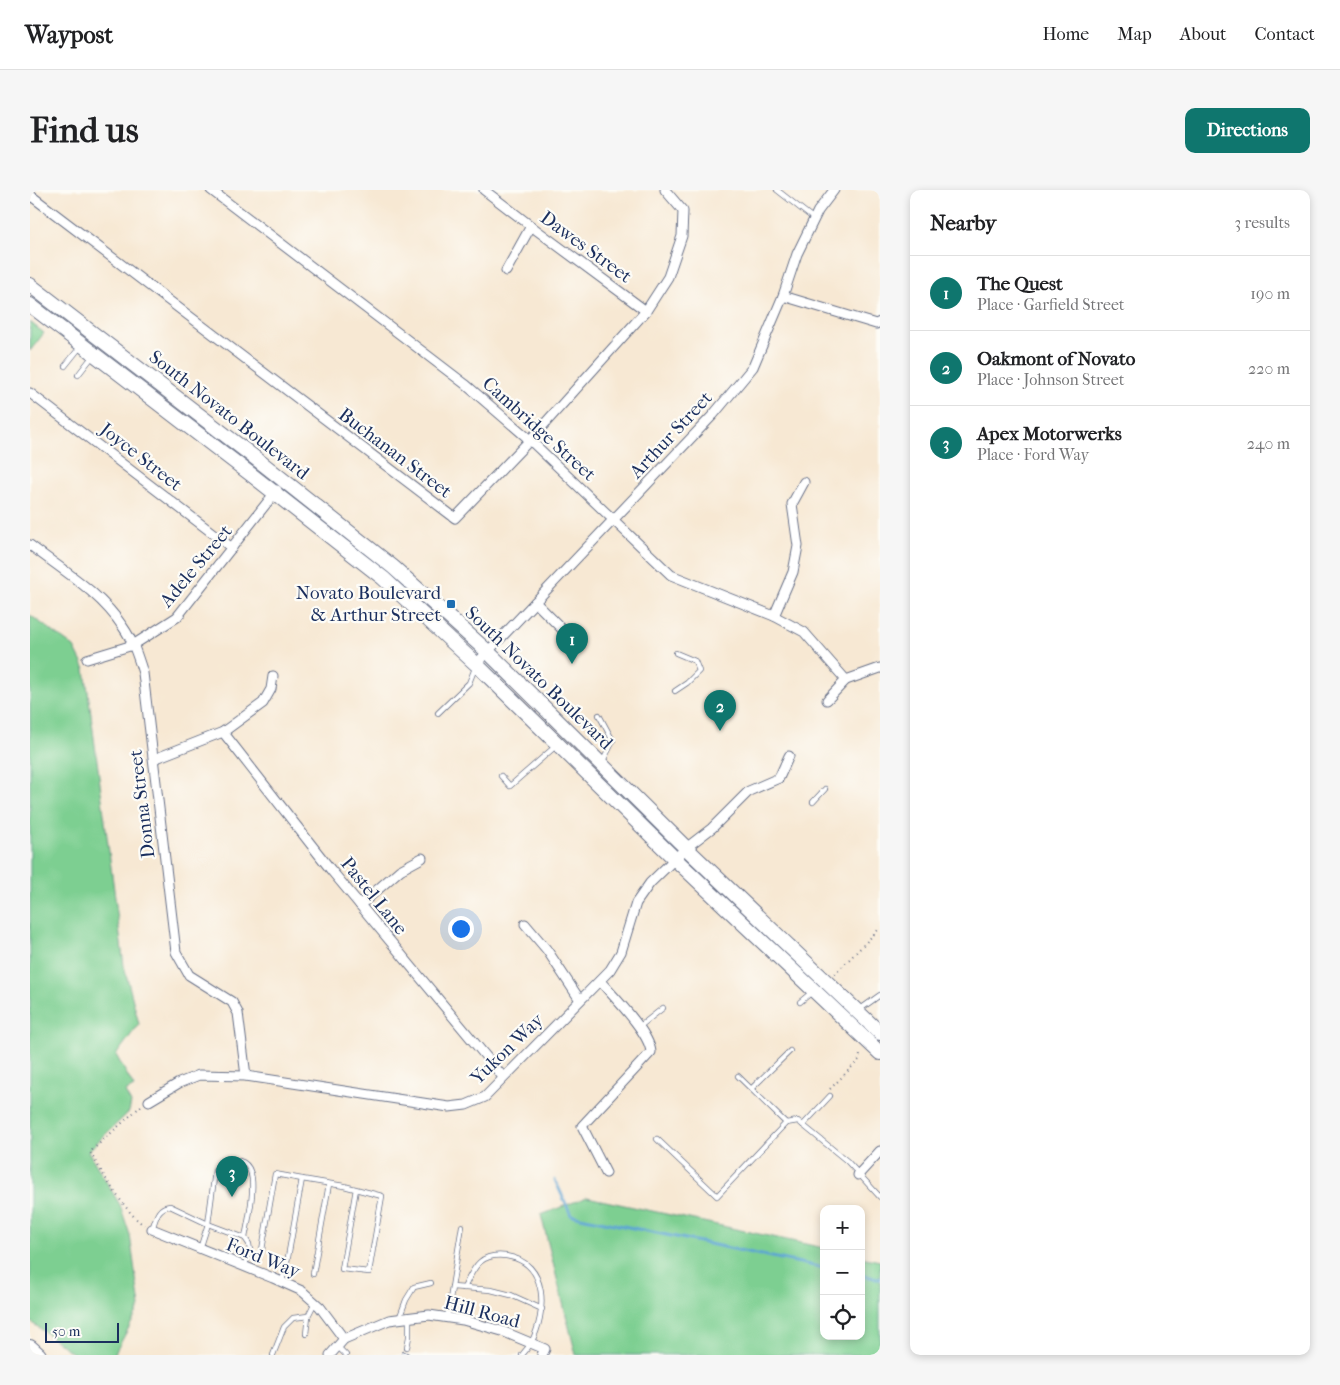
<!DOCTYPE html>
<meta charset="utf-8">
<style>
body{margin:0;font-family:"IM FELL French Canon",serif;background:#f6f6f6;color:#202124}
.controls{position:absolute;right:15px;bottom:15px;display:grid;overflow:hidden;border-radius:10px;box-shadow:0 2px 8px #0003}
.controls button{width:45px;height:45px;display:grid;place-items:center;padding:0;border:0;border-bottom:1px solid #e0e0e0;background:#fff;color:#202124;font:25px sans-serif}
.scale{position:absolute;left:15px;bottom:12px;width:74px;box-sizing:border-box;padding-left:5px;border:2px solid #1b2f5e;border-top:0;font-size:14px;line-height:18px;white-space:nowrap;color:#1b2f5e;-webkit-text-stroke:4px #fdfcf7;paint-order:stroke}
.you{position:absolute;left:430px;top:738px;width:18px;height:18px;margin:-12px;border:4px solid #fff;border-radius:50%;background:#1a73e8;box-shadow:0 0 0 8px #1a73e833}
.badge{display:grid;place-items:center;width:32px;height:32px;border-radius:50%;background:#0f766e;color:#fff;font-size:16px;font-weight:700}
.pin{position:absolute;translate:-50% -41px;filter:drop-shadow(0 1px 2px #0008)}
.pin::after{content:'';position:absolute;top:26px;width:18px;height:15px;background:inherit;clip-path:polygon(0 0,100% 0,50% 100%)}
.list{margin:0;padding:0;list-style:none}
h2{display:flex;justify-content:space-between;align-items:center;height:65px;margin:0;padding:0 20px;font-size:21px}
h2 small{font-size:16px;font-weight:400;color:#757577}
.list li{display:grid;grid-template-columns:32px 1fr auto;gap:15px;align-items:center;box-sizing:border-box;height:75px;padding:0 20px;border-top:1px solid #e0e0e0}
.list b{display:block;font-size:19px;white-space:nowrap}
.list p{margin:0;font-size:16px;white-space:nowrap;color:#757577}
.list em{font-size:16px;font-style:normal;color:#757577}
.icon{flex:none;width:28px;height:28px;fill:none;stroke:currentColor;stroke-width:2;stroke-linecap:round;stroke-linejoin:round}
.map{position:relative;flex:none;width:850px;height:1165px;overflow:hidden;border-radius:10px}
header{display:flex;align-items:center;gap:30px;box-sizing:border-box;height:70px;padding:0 25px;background:#fff;border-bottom:1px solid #e0e0e0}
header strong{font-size:24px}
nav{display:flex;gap:28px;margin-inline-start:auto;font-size:18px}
.intro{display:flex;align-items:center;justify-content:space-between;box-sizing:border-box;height:120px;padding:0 30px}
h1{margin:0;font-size:35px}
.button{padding:12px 22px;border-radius:10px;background:#0f766e;color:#fff;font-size:18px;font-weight:700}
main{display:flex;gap:30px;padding:0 30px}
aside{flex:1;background:#fff;border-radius:10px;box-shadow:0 2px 8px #0003}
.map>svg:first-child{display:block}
.green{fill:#7dcf91;stroke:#4c7f78}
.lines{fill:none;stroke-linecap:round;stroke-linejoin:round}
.stream{stroke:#5ca4d3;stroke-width:3}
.service-casing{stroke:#687087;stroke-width:6}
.minor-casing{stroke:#687087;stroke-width:11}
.secondary-casing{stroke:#687087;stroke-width:16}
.path{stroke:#687087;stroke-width:2;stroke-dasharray:1 4;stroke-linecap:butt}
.service{stroke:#fff;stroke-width:4.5}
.minor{stroke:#fff;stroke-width:9}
.secondary{stroke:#fff;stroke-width:14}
.poi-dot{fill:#1f6fb2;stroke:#fdfcf7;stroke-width:2}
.labels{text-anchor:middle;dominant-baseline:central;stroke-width:4.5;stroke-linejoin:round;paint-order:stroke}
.street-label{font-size:19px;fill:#1b2f5e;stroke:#fdfcf7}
.poi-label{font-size:19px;fill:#1b2f5e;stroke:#fdfcf7;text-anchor:end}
</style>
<header>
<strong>Waypost</strong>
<nav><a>Home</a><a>Map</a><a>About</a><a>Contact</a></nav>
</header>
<div class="intro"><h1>Find us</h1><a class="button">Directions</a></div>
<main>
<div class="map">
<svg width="850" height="1165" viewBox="0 0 850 1165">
<rect width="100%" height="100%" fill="#fdfcf7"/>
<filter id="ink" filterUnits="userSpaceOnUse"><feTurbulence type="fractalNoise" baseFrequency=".02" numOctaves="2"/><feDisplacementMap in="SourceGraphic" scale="10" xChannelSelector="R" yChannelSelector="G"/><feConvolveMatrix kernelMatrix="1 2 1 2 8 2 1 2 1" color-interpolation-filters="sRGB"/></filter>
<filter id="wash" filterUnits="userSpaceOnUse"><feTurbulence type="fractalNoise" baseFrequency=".0096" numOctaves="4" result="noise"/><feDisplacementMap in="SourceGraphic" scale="20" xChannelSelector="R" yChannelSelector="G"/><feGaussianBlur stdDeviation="1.12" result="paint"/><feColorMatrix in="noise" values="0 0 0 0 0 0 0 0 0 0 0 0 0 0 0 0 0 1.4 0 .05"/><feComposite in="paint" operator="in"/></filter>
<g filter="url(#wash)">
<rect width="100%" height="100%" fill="#f7e8d3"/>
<g class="green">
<polygon points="0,132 14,143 0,161"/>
<polygon points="0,425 44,457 55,479 94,776 109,834 86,865 104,897 95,902 101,913 99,922 58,961 90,1015 100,1045 110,1117 84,1165 45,1165 0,1131"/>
<polygon points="557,1007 794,1058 794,1146 831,1146 831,1067 850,1071 850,1165 546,1165 511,1025"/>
</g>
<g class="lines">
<g class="stream">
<polyline points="525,990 541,1025 794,1078"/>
<polyline points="831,1085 850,1089"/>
</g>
</g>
</g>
<g filter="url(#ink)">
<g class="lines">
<defs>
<g id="service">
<polyline points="747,0 784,29"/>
<polyline points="35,176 51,156"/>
<polyline points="48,185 62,167"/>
<polyline points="645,501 657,493 669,481 665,471 646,463"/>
<polyline points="408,523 439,493 445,478"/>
<polyline points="569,525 583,551 572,573"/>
<polyline points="471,586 480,596 527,555"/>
<polyline points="783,612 795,599"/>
<polyline points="770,812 782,802"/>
<polyline points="829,820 850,805"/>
<polyline points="609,837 633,818"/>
<polyline points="708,886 756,933"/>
<polyline points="721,899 760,861"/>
<polyline points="773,935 800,906"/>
<polyline points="627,949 687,1006 756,933 768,931 817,971 850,1007"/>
<path d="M122 1039C126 1029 127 1017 140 1016L178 1034 215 1048 219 1054 220 1061 214 1077"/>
<path d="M170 1059 178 1034 185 981 190 974C239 954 219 1024 215 1048"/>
<polyline points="232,1060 245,984 272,989"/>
<polyline points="283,1084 299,994"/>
<polyline points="252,1092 258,1067 272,989 314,996 352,1006 339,1082 312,1079 326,999"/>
<polyline points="422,1097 461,1100 481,1105 512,1119"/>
<path d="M434 1098C438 1090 443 1078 450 1072 457 1066 468 1065 476 1066 519 1072 517 1123 501 1153 499 1157 495 1161 492 1165"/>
<polyline points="417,1128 432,1036"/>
<polyline points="369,1129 376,1110 384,1097 401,1093"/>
<polyline points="276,1144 278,1126 285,1112"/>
<polyline points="307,1156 316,1165"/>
<polyline points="377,1157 379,1147 379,1128"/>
<polyline points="374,1164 376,1165"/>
<polyline points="243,1165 254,1137 263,1128 278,1126"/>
</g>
<g id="minor">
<polyline points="181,0 435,194 500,250 641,385 744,426 774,442 816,490"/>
<polyline points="454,0 501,36 616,121"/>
<polyline points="0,5 425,328 500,250 616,121 638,87 652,46 653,21 635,0"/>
<polyline points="476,81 501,36"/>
<polyline points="753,106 846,134 850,132"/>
<polyline points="0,203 202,358"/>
<path d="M0 355C32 380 70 402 93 437 103 451 108 467 113 483L146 762 159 785 202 812 208 823 216 886"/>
<polyline points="505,412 536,443"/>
<polyline points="744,426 763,382 768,356 762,314 774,292"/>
<polyline points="57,469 103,455 147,427 247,300"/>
<polyline points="446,474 683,225 723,177 753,106 767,64 788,21 804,0"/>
<polyline points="797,510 816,490 850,478"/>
<polyline points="193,542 301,680 473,887"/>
<polyline points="124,569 193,542 233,513 241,499 243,486"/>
<polyline points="330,715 370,680 392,668"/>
<polyline points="495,734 517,760 550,810"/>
<path d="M570 791C584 807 619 842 621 862L552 936 576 983"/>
<polyline points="119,911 149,893 169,885 216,886 419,917 436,915 455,907 580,780 591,762 606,713 620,693 656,658 682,638 719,601 749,588 759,566"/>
<polyline points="828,985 850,961"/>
<polyline points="122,1039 243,1088 272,1101 290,1117 314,1149"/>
<polyline points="300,1165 314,1149 359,1130 399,1125 433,1130 472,1141 515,1159 512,1165"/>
</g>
<g id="secondary">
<polyline points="0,95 233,274 363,377 458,462 656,658 850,843"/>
<polyline points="0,115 223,286 353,388 446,474 645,669 850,863"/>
<polyline points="0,1157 9,1165"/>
</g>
</defs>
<use href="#service" class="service-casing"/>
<use href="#minor" class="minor-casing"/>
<use href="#secondary" class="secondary-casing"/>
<g class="path">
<polyline points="805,784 850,738"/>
<polyline points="800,899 829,870 830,865 833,863"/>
<path d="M111 916 60 962C70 980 97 1025 114 1035"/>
</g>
<use href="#service" class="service"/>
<use href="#minor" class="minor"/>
<use href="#secondary" class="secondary"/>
</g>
</g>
<rect class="poi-dot" x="416" y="409" width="10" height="10" rx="2.5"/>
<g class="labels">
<g class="street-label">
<text transform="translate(556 57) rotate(36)">Dawes Street</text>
<text transform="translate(199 225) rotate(38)">South Novato Boulevard</text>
<text transform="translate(509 239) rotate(42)">Cambridge Street</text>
<text transform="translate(641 245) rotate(-47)">Arthur Street</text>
<text transform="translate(365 263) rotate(37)">Buchanan Street</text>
<text transform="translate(111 267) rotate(38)">Joyce Street</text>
<text transform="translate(166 376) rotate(-50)">Adele Street</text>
<text transform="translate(509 488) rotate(44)">South Novato Boulevard</text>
<text transform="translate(112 614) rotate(-97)">Donna Street</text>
<text transform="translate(344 706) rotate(51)">Pastel Lane</text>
<text transform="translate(477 859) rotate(-44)">Yukon Way</text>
<text transform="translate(233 1068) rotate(22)">Ford Way</text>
<text transform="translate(452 1122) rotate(15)">Hill Road</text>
</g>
<g class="poi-label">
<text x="411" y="403">Novato Boulevard<tspan x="411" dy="22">&amp; Arthur Street</tspan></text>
</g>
</g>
</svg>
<div class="controls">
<button>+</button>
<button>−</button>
<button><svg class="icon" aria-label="locate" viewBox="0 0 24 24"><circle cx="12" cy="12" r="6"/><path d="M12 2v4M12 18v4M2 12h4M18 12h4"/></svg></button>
</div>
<div class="scale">50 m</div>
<div class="you"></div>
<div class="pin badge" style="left:542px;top:474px">1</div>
<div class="pin badge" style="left:690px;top:541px">2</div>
<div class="pin badge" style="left:202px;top:1007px">3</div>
</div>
<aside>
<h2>Nearby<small>3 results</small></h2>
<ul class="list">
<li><span class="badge">1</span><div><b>The Quest</b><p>Place · Garfield Street</p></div><em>190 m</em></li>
<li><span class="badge">2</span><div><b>Oakmont of Novato</b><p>Place · Johnson Street</p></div><em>220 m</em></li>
<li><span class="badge">3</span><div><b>Apex Motorwerks</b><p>Place · Ford Way</p></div><em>240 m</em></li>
</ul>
</aside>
</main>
